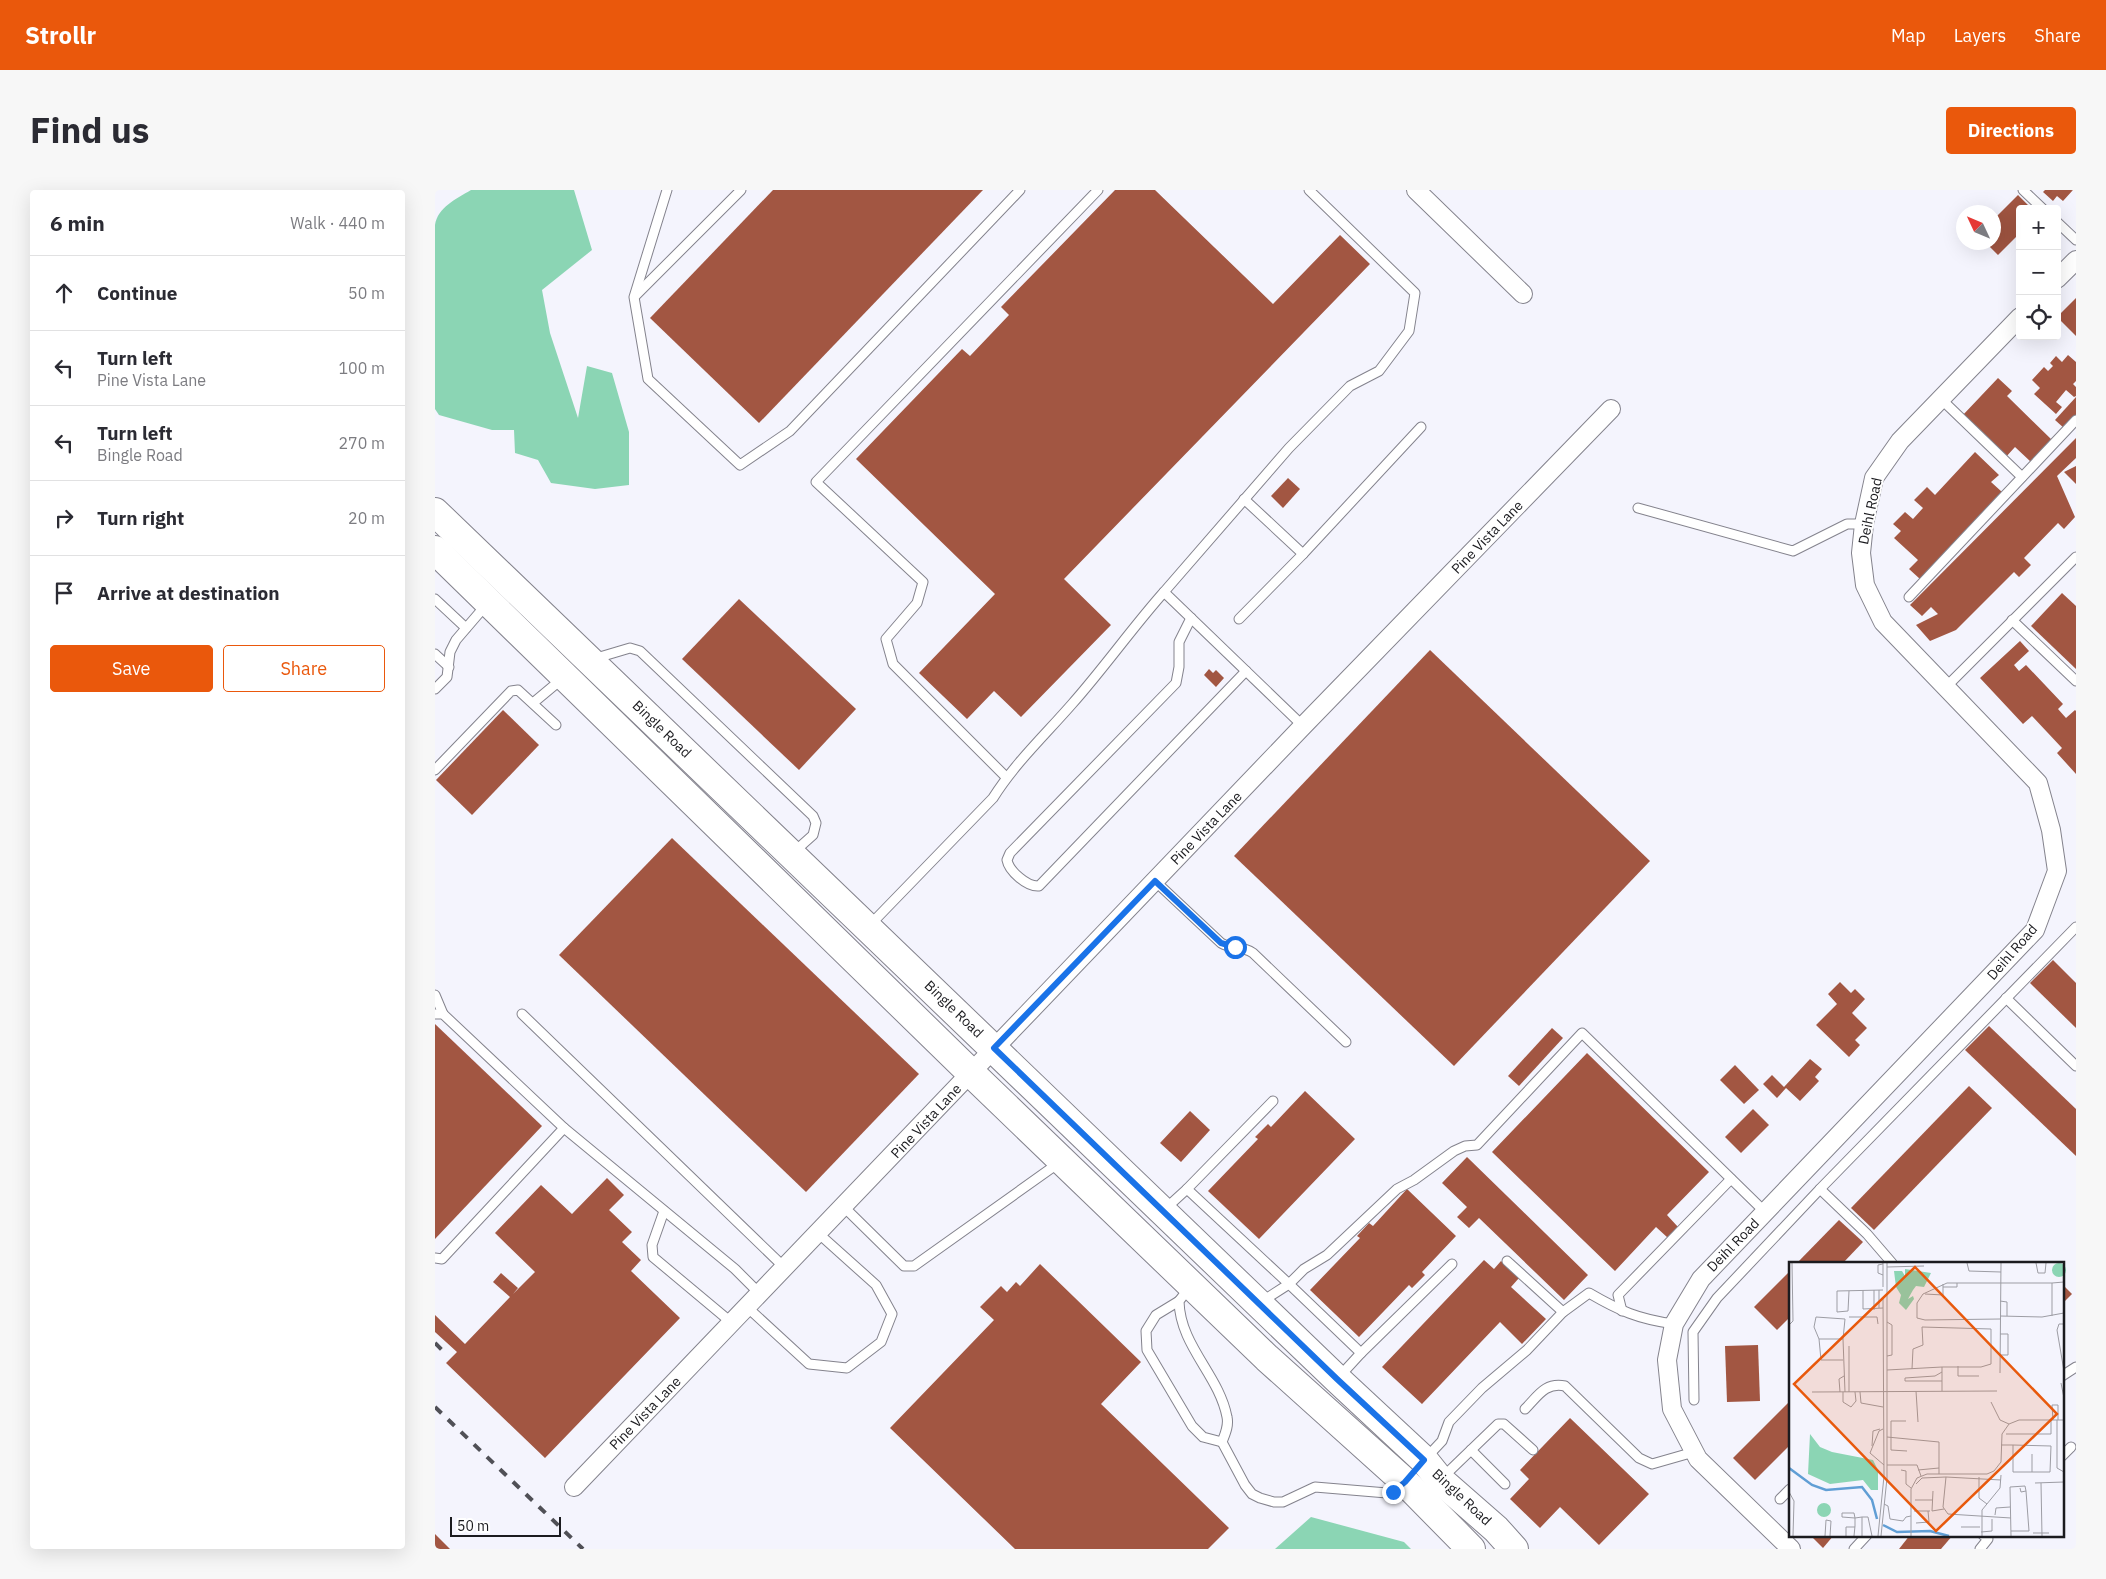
<!DOCTYPE html>
<meta charset="utf-8">
<style>
body{margin:0;font-family:"IBM Plex Sans",sans-serif;background:#f7f7f7;color:#2b2b33}
.controls{position:absolute;right:15px;top:15px;display:grid;overflow:hidden;border-radius:5px;box-shadow:0 5px 20px #0002}
.controls button{width:45px;height:45px;display:grid;place-items:center;padding:0;border:0;border-bottom:1px solid #e1e1e2;background:#fff;color:#2b2b33;font:25px sans-serif}
.compass{position:absolute;left:1521px;top:15px;width:45px;height:45px;border-radius:50%;background:#fff;box-shadow:0 5px 20px #0002;rotate:314deg}
.scale{position:absolute;left:15px;bottom:12px;width:111px;box-sizing:border-box;padding-left:5px;border:2px solid #1b1b1f;border-top:0;font-size:14px;line-height:18px;white-space:nowrap;color:#1b1b1f;-webkit-text-stroke:4px #fff;paint-order:stroke}
.stop{position:absolute;width:15px;height:15px;margin:-11px;border:4px solid #1a73e8;border-radius:50%;background:#fff}
.stop.end{background:#1a73e8;border-color:#fff;box-shadow:0 1px 5px #0008}
.list{margin:0;padding:0;list-style:none}
h2{display:flex;justify-content:space-between;align-items:center;height:65px;margin:0;padding:0 20px;font-size:21px}
h2 small{font-size:16px;font-weight:400;color:#7c7c81}
.list li{display:grid;grid-template-columns:32px 1fr auto;gap:15px;align-items:center;box-sizing:border-box;height:75px;padding:0 20px;border-top:1px solid #e1e1e2}
.list b{display:block;font-size:19px;white-space:nowrap}
.list p{margin:0;font-size:16px;white-space:nowrap;color:#7c7c81}
.list em{font-size:16px;font-style:normal;color:#7c7c81}
.actions{display:flex;gap:10px;padding:15px 20px}
.actions a{flex:1;padding:11px 0;border:1px solid #ea580c;border-radius:5px;text-align:center;font-size:18px;color:#ea580c}
.actions .main{background:#ea580c;color:#fff}
.icon{flex:none;width:28px;height:28px;fill:none;stroke:currentColor;stroke-width:2;stroke-linecap:round;stroke-linejoin:round}
.map{position:relative;flex:none;width:1641px;height:1359px;overflow:hidden;border-radius:5px}
header{display:flex;align-items:center;gap:30px;box-sizing:border-box;height:70px;padding:0 25px;background:#ea580c;color:#fff}
header strong{font-size:24px}
nav{display:flex;gap:28px;margin-inline-start:auto;font-size:18px}
.intro{display:flex;align-items:center;justify-content:space-between;box-sizing:border-box;height:120px;padding:0 30px}
h1{margin:0;font-size:35px}
.button{padding:12px 22px;border-radius:5px;background:#ea580c;color:#fff;font-size:18px;font-weight:700}
main{display:flex;gap:30px;padding:0 30px}
aside{flex:1;background:#fff;border-radius:5px;box-shadow:0 5px 20px #0002}
.map>svg:first-child{display:block}
.green{fill:#8bd5b4}
.building{fill:#a25642}
.lines{fill:none;stroke-linecap:round;stroke-linejoin:round}
.service-casing{stroke:#84838d;stroke-width:11}
.minor-casing{stroke:#84838d;stroke-width:20}
.primary-casing{stroke:#84838d;stroke-width:30}
.service{stroke:#fff;stroke-width:9}
.minor{stroke:#fff;stroke-width:18}
.primary{stroke:#fff;stroke-width:28}
.rail{stroke:#505056;stroke-width:4;stroke-dasharray:9 9;stroke-linecap:butt}
.route{stroke:#1a73e8;stroke-width:6}
.labels{text-anchor:middle;dominant-baseline:central;stroke-width:4;stroke-linejoin:round;paint-order:stroke}
.street-label{font-size:14px;fill:#1b1b1f;stroke:#fff}
.inset-river{fill:none;stroke:#609ed5;stroke-width:2.5}
.inset-road{fill:none;stroke:#9d9da4;stroke-width:1}
.view{fill:#e8590c;fill-opacity:0.15;stroke:#e8590c;stroke-width:2.5}
.inset-edge{fill:none;stroke:#1b1b1f;stroke-width:2.5}
</style>
<header>
<strong>Strollr</strong>
<nav><a>Map</a><a>Layers</a><a>Share</a></nav>
</header>
<div class="intro"><h1>Find us</h1><a class="button">Directions</a></div>
<main>
<aside>
<h2>6 min<small>Walk · 440 m</small></h2>
<ul class="list">
<li><svg class="icon" aria-label="ahead" viewBox="0 0 24 24"><path d="M12 20V5M6 11l6-6 6 6"/></svg><div><b>Continue</b></div><em>50 m</em></li>
<li><svg class="icon" aria-label="left" viewBox="0 0 24 24"><path d="M17 20v-9H6M10 6l-5 5 5 5"/></svg><div><b>Turn left</b><p>Pine Vista Lane</p></div><em>100 m</em></li>
<li><svg class="icon" aria-label="left" viewBox="0 0 24 24"><path d="M17 20v-9H6M10 6l-5 5 5 5"/></svg><div><b>Turn left</b><p>Bingle Road</p></div><em>270 m</em></li>
<li><svg class="icon" aria-label="right" viewBox="0 0 24 24"><path d="M7 20v-9h11M14 6l5 5-5 5"/></svg><div><b>Turn right</b></div><em>20 m</em></li>
<li><svg class="icon" aria-label="arrive" viewBox="0 0 24 24"><path d="M6 21V4h12l-3 4 3 4H6"/></svg><div><b>Arrive at destination</b></div></li>
</ul>
<div class="actions"><a class="main">Save</a><a>Share</a></div>
</aside>
<div class="map">
<svg width="1641" height="1359" viewBox="0 0 1641 1359">
<rect width="100%" height="100%" fill="#f4f4fd"/>
<g class="green">
<path d="M36 0H139L157 60 107 100 115 143 143 228 152 176 177 183 194 242V295L160 299 116 293 103 270 80 263 79 240H57L4 225 0 219V35C3 17 21 9 36 0Z"/>
<polygon points="876,1327 969,1352 976,1359 840,1359"/>
</g>
<g class="building">
<polygon points="338,0 548,0 324,233 215,128"/>
<polygon points="680,0 720,0 838,114 905,45 935,74 629,389 676,435 586,527 559,501 532,529 484,483 560,404 421,269 527,159 535,166 574,125 566,117"/>
<polygon points="1610,0 1638,0 1628,11 1622,6 1618,11 1608,2"/>
<polygon points="1583,5 1597,19 1585,19 1585,43 1563,65 1550,52 1558,52 1558,30"/>
<polygon points="1641,108 1641,146 1622,127"/>
<polygon points="1633,165 1641,172 1641,191 1638,194 1641,197 1641,206 1639,207 1631,200 1621,212 1627,217 1621,224 1599,204 1605,198 1597,190 1609,177 1613,181 1618,176 1615,173 1621,166 1627,172"/>
<polygon points="1563,188 1577,201 1572,206 1617,250 1596,272 1580,257 1570,268 1527,226"/>
<polygon points="1641,207 1641,227 1630,239 1620,230"/>
<polygon points="1641,248 1641,268 1622,286 1640,327 1629,339 1623,333 1589,368 1596,375 1584,387 1579,382 1521,440 1495,451 1481,435 1503,424 1496,417 1487,426 1475,415"/>
<polygon points="1540,262 1564,285 1556,292 1567,302 1485,389 1474,379 1483,370 1459,348 1466,341 1458,334 1470,322 1478,329 1488,318 1479,310 1492,297 1500,305"/>
<polygon points="1641,276 1641,294 1629,282"/>
<polygon points="853,288 865,299 848,318 836,306"/>
<polygon points="1627,403 1641,416 1641,479 1596,436"/>
<polygon points="304,409 421,519 364,580 247,469"/>
<polygon points="1585,451 1594,461 1579,475 1584,481 1591,475 1628,514 1623,519 1631,528 1640,520 1641,521 1641,584 1622,563 1627,558 1597,526 1588,534 1545,488"/>
<polygon points="995,460 1215,671 1019,876 799,666"/>
<polygon points="774,479 778,483 781,480 789,488 781,497 769,485"/>
<polygon points="68,520 104,555 37,625 1,590"/>
<polygon points="237,648 484,884 371,1002 124,765"/>
<polygon points="1618,770 1641,793 1641,838 1595,793"/>
<polygon points="1405,792 1416,803 1420,799 1430,809 1417,823 1432,838 1420,850 1425,855 1414,867 1381,835 1402,814 1393,804"/>
<polygon points="0,834 107,936 0,1049"/>
<polygon points="1554,836 1641,919 1641,966 1530,860"/>
<polygon points="1117,838 1128,848 1084,896 1073,886"/>
<polygon points="1152,863 1274,982 1232,1025 1243,1037 1233,1048 1221,1037 1180,1081 1057,962"/>
<polygon points="1375,869 1387,879 1380,887 1384,891 1365,911 1351,898 1342,908 1328,894 1337,885 1349,897"/>
<polygon points="1300,875 1324,900 1309,914 1285,890"/>
<polygon points="1534,896 1557,918 1439,1040 1416,1018"/>
<polygon points="870,901 920,949 824,1049 773,1001 823,949 820,947 833,934 836,937"/>
<polygon points="1318,919 1334,935 1306,963 1290,947"/>
<polygon points="755,921 775,940 746,972 725,953"/>
<polygon points="1032,967 1153,1085 1129,1110 1044,1028 1034,1038 1022,1027 1032,1017 1007,993"/>
<polygon points="172,988 189,1005 174,1020 197,1042 187,1052 206,1070 196,1081 245,1128 110,1268 11,1173 22,1162 0,1142 0,1125 30,1154 75,1107 58,1092 66,1083 83,1098 78,1104 100,1082 60,1043 106,995 137,1024"/>
<polygon points="972,999 1021,1046 987,1082 990,1085 977,1098 974,1095 924,1147 875,1100 925,1048 922,1046 934,1033 938,1036"/>
<polygon points="1404,1030 1428,1052 1408,1073 1362,1073"/>
<polygon points="1049,1070 1059,1079 1066,1071 1084,1088 1076,1097 1111,1129 1087,1154 1065,1132 987,1214 947,1177"/>
<polygon points="605,1074 706,1172 666,1214 794,1338 773,1359 580,1359 455,1238 559,1130 545,1117 566,1096 572,1102 581,1092 585,1096"/>
<polygon points="1355,1081 1355,1127 1342,1140 1319,1117"/>
<polygon points="1627,1094 1637,1104 1627,1114"/>
<polygon points="1323,1155 1325,1211 1292,1212 1290,1156"/>
<polygon points="1355,1211 1355,1255 1320,1290 1298,1268"/>
<polygon points="1135,1228 1214,1304 1164,1355 1125,1317 1105,1338 1075,1309 1094,1289 1085,1280"/>
<polygon points="0,1344 15,1359 0,1359"/>
<polygon points="1375,1345 1399,1345 1388,1358"/>
<polygon points="1475,1345 1518,1345 1506,1359 1464,1359"/>
</g>
<g class="lines">
<defs>
<g id="service">
<polyline points="232,0 199,107 213,189 305,275 355,241 585,0"/>
<polyline points="1588,0 1608,19"/>
<polyline points="1622,32 1641,50"/>
<polyline points="201,105 306,0"/>
<polyline points="1505,208 1587,287"/>
<polyline points="809,309 868,364 986,237"/>
<polyline points="1203,318 1358,361 1412,334 1429,334"/>
<polyline points="729,402 854,258 915,196 944,181 974,141 980,103 874,0"/>
<polyline points="1474,407 1641,230"/>
<polyline points="0,409 31,438"/>
<path d="M756 428 744 452V477L741 493 575 663 572 670C574 681 592 697 604 696L811 481"/>
<polyline points="804,429 868,364"/>
<polyline points="1577,430 1641,491"/>
<polyline points="0,464 14,477"/>
<polyline points="158,469 195,458 205,461 378,626 381,633 378,645 359,662"/>
<polyline points="1511,497 1641,367"/>
<polyline points="0,499 12,487 15,462 21,450 51,415"/>
<polyline points="98,513 128,488"/>
<polyline points="0,580 76,501 83,500 121,535"/>
<polyline points="571,587 458,474 451,449 482,413 488,392 381,292 663,0"/>
<path d="M720 691 786 753C797 760 806 755 818 763L911 852"/>
<path d="M434 736 558 608C580 573 610 545 637 514 669 478 697 438 729 402L868 536"/>
<polyline points="0,805 8,824"/>
<polyline points="1571,808 1641,876"/>
<polyline points="0,824 8,824 129,938 300,1079 325,1104"/>
<polyline points="87,824 350,1078"/>
<polyline points="838,911 752,999 854,1094 926,1163 1017,1074"/>
<polyline points="1385,999 1641,737"/>
<polyline points="409,1017 469,1076 479,1076 625,972"/>
<polyline points="729,1020 752,999"/>
<polyline points="229,1021 217,1055 218,1067 297,1133"/>
<polyline points="0,1068 7,1069 129,938"/>
<polyline points="1072,1071 1128,1122"/>
<path d="M755 1097 744 1111C745 1156 784 1185 792 1227 794 1236 790 1244 787 1252L810 1295 817 1304 825 1308 839 1312H848L880 1297 952 1303 961 1300 968 1293"/>
<polyline points="744,1111 721,1125 711,1141 712,1160 757,1236 768,1247 787,1252"/>
<polyline points="826,1112 854,1094 869,1079 892,1065 962,999 979,990 1019,961 1030,956 1042,955 1147,843 1330,1022"/>
<polyline points="312,1117 374,1174 412,1178 446,1152 457,1124 441,1095 383,1043"/>
<polyline points="1187,1121 1183,1105 1296,989"/>
<polyline points="1627,1186 1641,1177"/>
<polyline points="904,1187 926,1163"/>
<polyline points="1259,1210 1258,1142 1282,1108 1385,999 1432,1044 1457,1073"/>
<path d="M1090 1219C1103 1206 1110 1192 1130 1196L1204 1268 1217 1274 1259 1262"/>
<polyline points="1036,1260 1063,1234 1069,1234 1098,1260"/>
<polyline points="1627,1266 1636,1257"/>
<path d="M991 1268 1007 1251 1014 1232 1047 1198 1092 1160 1128 1122 1154 1103C1185 1121 1203 1129 1239 1134"/>
<polyline points="1007,1288 1036,1260 1070,1294"/>
<polyline points="1345,1309 1355,1299"/>
<polyline points="1419,1359 1432,1345"/>
<polyline points="1545,1359 1553,1349 1548,1345"/>
</g>
<g id="minor">
<polyline points="981,0 1088,104"/>
<polyline points="1622,89 1641,70"/>
<polyline points="139,1297 868,536 1176,219"/>
<polyline points="1356,1359 1263,1269 1237,1219 1232,1170 1239,1134 1266,1089 1600,740 1622,681 1616,640 1603,593 1448,432 1430,395 1426,363 1429,334 1439,288 1465,251 1585,127"/>
</g>
<g id="primary">
<polyline points="0,322 902,1189 989,1270 1005,1290 1061,1339 1079,1359"/>
<polyline points="0,360 536,883 832,1168 970,1292 1036,1359"/>
</g>
</defs>
<use href="#service" class="service-casing"/>
<use href="#minor" class="minor-casing"/>
<use href="#primary" class="primary-casing"/>
<use href="#service" class="service"/>
<use href="#minor" class="minor"/>
<use href="#primary" class="primary"/>
<g class="rail">
<polyline points="0,1153 12,1165"/>
<polyline points="0,1217 148,1359"/>
</g>
</g>
<g class="lines">
<polyline class="route" points="800,757 786,753 720,691 559,858 902,1189 989,1270 970,1292 958,1302"/>
</g>
<g class="labels">
<g class="street-label">
<text transform="translate(1435 321) rotate(-78)">Deihl Road</text>
<text transform="translate(1052 347) rotate(-46)">Pine Vista Lane</text>
<text transform="translate(227 539) rotate(44)">Bingle Road</text>
<text transform="translate(771 638) rotate(-46)">Pine Vista Lane</text>
<text transform="translate(1577 762) rotate(-49)">Deihl Road</text>
<text transform="translate(519 819) rotate(44)">Bingle Road</text>
<text transform="translate(491 931) rotate(-47)">Pine Vista Lane</text>
<text transform="translate(1298 1055) rotate(-46)">Deihl Road</text>
<text transform="translate(210 1223) rotate(-46)">Pine Vista Lane</text>
<text transform="translate(1027 1307) rotate(43)">Bingle Road</text>
</g>
</g>
<g transform="translate(1354 1072)">
<rect width="275" height="275" fill="#f4f4fd"/>
<path d="M263 8a7 7 0 1 1 14 0a7 7 0 1 1-14 0ZM116 7 142 11 135 25 127 24 124 28 119 37 124 34 125 37 117 48 110 41 112 33 107 25 105 9H113L116 14ZM21 172 31 185 43 190 84 198 89 208V228H82L74 218 41 222 19 212ZM28 248a7 7 0 1 1 14 0a7 7 0 1 1-14 0Z" fill="#8bd5b4"/>
<path class="inset-river" d="M0 206 23 223 37 228 73 225 83 238 88 257M94 263 108 270 141 269 160 274"/>
<path class="inset-road" d="M94 1V25M178 1 180 9 212 10M247 1 249 11H256L257 1M94 2 89 3V11L94 13M98 5 135 4M154 25H168V21M74 28V47L94 46M85 28V48M90 28V46M60 29 59 49 48 50V29L94 28M136 32 154 33V22M211 39 218 40V54M211 54 253 55 275 51M263 54V21L275 20M60 55H88L89 62M211 57 136 58 128 56V41L134 32 158 21H263M275 62H270L268 68 275 109M0 63 4 59 3 1M30 77 25 65 27 55 56 57 54 77M211 93H219V72H211M98 94 103 93V63L98 60M54 98H32L30 77H54L56 130M169 104V114H190M123 107 124 87 134 83 133 65 202 67V102L192 105H153M98 108 153 105V129M153 110 146 114 116 116V119H153M211 111 212 1M272 121 275 136M127 129 129 160M23 130 208 129M51 130 50 117 55 114M54 130V140L62 145 67 139 66 130M60 130V84M71 130 72 141 94 145M202 140 211 158 220 162M264 158 263 143H269V158M268 158V206L275 210M117 159H102V188L118 189M94 167 90 169 81 191 95 203M217 172H262V158M98 175 150 180V212M212 183H224L262 184 261 210H224V183M83 184 84 169 91 167M243 192V210M98 203H128L132 214M112 208 117 209V222L122 226M129 208 150 206M157 215 212 218M190 215V236L198 242M275 220V265M246 221 275 220M252 221 253 274M127 222 133 216 157 215 154 245 159 252 222 256M144 229 143 249 155 247M0 230 5 239 4 274M126 238H144M95 242 99 244 101 257 114 259 117 255 122 254M125 249H141M206 253 207 246 221 245M73 255H79L83 274M127 261 140 260 139 249M172 265H191M222 269H240L237 229M192 270 203 269V257M244 271H260M36 274 37 258 42 259 41 274M57 274V265H66M65 274 66 264V256L65 251H53V255L66 256 73 255V274M89 274 95 214 94 36M92 274 98 216V1M122 274V227L128 216 138 212H198L205 209 212 200 213 172 220 162 230 158H275M193 274V248L211 226 212 213M222 274 221 225 236 224 237 229 232 230 231 226"/>
<path class="view" d="M126 5 268 152 147 269 5 122Z"/>
<rect width="275" height="275" class="inset-edge"/>
</g>
</svg>
<div class="controls">
<button>+</button>
<button>−</button>
<button><svg class="icon" aria-label="locate" viewBox="0 0 24 24"><circle cx="12" cy="12" r="6"/><path d="M12 2v4M12 18v4M2 12h4M18 12h4"/></svg></button>
</div>
<svg class="compass" viewBox="-18 -18 36 36"><path d="M0-13l5 13h-10z" fill="#e53935"/><path d="M0 13l5-13h-10z" fill="#7c7c81"/></svg>
<div class="scale">50 m</div>
<div class="stop" style="left:800px;top:757px"></div>
<div class="stop end" style="left:958px;top:1302px"></div>
</div>
</main>
